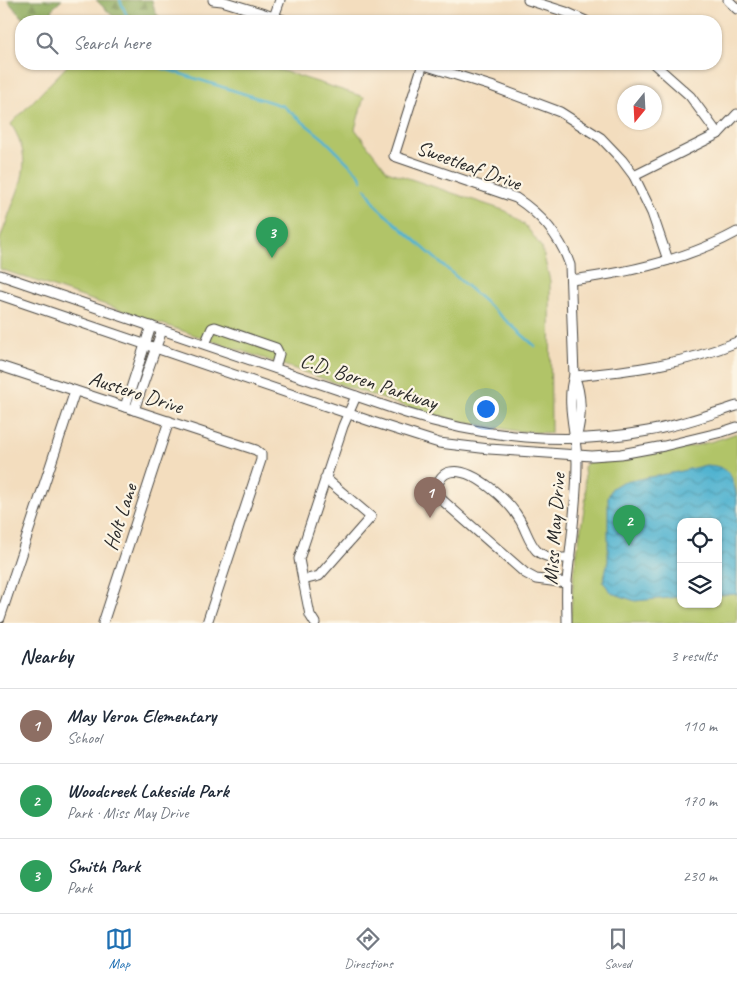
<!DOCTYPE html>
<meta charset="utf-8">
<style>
body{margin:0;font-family:Caveat,sans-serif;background:#f2f2f3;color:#1f2937}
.controls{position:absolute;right:15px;bottom:15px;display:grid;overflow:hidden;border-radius:10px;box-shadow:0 1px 4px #0004}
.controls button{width:45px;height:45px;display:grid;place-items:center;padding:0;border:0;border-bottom:1px solid #e0e1e3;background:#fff;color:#1f2937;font:25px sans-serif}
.compass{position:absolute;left:617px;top:85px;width:45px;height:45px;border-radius:50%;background:#fff;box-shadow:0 1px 4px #0004;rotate:198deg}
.you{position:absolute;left:485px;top:408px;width:18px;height:18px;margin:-12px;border:4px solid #fff;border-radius:50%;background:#1a73e8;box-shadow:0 0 0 8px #1a73e833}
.badge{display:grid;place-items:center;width:32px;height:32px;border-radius:50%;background:#1f6fb2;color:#fff;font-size:16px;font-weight:700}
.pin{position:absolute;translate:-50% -41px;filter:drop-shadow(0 1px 2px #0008)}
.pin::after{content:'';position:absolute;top:26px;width:18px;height:15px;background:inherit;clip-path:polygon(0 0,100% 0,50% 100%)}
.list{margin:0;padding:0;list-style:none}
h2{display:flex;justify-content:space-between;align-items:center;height:65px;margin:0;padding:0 20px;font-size:21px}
h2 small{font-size:16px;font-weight:400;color:#747a83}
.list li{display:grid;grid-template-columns:32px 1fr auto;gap:15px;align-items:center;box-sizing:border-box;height:75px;padding:0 20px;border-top:1px solid #e0e1e3}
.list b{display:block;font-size:19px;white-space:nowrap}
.list p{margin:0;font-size:16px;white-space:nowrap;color:#747a83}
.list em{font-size:16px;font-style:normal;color:#747a83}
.icon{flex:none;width:28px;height:28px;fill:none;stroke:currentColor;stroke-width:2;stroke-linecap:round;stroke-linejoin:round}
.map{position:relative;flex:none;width:737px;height:623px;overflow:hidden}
.search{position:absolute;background:#fff;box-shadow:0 1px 4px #0004;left:15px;right:15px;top:15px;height:55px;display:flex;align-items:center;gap:12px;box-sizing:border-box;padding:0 18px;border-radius:20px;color:#747a83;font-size:19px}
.sheet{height:290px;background:#fff}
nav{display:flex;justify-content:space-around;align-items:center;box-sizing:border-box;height:70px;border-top:1px solid #e0e1e3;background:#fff;font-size:14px;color:#747a83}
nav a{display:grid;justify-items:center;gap:2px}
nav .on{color:#1f6fb2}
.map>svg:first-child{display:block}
.forest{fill:url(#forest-firs);stroke:#5c6a44}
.park{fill:#b1c468;stroke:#6e784a;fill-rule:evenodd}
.water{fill:url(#water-waves);stroke:#3e6f7e}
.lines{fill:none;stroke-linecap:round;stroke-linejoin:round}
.stream{stroke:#51b3d0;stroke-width:2.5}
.minor-casing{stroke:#494641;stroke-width:11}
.minor{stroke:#fff;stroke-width:9}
.labels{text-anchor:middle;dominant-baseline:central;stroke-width:4.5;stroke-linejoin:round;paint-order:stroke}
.street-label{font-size:21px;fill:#2b2b2b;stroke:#fcf5e5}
</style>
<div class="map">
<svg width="737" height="623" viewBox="0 0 737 623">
<defs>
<pattern id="forest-firs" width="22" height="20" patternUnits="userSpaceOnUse" patternTransform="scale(1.25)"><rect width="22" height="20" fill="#8caa5c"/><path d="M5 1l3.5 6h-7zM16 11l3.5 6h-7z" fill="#738b4c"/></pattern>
<pattern id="water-waves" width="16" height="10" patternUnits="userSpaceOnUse" patternTransform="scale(1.25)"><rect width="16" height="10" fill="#51b3d0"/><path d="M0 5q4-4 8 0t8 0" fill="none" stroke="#4392a9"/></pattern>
</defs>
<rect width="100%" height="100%" fill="#fcf5e5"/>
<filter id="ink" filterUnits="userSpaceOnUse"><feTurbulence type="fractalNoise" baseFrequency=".02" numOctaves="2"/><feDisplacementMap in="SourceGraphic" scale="10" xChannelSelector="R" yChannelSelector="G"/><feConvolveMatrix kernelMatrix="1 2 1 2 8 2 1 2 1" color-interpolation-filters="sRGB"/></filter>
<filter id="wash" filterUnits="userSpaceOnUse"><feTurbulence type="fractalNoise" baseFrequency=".0096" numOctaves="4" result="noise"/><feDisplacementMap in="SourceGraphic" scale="20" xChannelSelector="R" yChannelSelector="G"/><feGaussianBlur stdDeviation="1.12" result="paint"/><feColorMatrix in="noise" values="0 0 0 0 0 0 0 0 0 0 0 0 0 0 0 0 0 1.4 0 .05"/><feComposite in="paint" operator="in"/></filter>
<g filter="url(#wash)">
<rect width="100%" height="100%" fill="#f3ddbe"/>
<g class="forest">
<polygon points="7,0 62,0 53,8 50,21 25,21"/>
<polygon points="96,0 152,0 155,12 163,21 118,21"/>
</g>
<g class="park">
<path d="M69 64H261L364 97 355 129 387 171 506 211 526 226 542 248 550 281 551 433 516 431 457 421 398 404 0 269C0 260 0 250 0 241 1 235 4 229 6 223 19 184 36 164 11 124Z"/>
<path d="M737 433V623H570L574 570 586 497 584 467 589 461C639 456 690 451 737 433ZM681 522H718V604H681Z"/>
</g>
<path class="water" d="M706 465C731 466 733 477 737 499V594L718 595V522H681V597L635 601 612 593 603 582 608 561V497L612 488 622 482 677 472Z"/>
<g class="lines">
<g class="stream">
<polyline points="120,0 129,21"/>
<polyline points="149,64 283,106 324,139 359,174 362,180"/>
<polyline points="366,189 378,208 535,346"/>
</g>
</g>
</g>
<g filter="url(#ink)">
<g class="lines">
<defs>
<g id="minor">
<polyline points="213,0 222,1 287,21"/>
<polyline points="528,0 566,12 586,21"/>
<polyline points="728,0 737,9"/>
<polyline points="274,17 280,0"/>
<polyline points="421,64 491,86 560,112 601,138 622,160 634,176 652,213 668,260"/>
<path d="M423 64 394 156 516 198C542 215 560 236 570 265L574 376C565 404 577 434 577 463 577 502 571 541 567 581 566 595 567 609 567 623"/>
<polyline points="654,64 690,96 718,134"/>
<polyline points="634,176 718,134 737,114"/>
<path d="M0 275 406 413C483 438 568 446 648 431 678 426 708 415 737 406"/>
<path d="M571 280C628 273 686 260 737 232"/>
<polyline points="0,295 373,422 439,443 489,449 592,456 621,454 664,446 722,432 737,427"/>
<polyline points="205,344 212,328 215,327 276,348 279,354 275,368"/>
<polyline points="0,366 256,450 261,454 261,460 207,623"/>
<path d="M574 376C629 371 685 364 737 342"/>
<path d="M574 376C582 394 582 419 576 438"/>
<polyline points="125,407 151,326"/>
<polyline points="134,410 162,330"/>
<polyline points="325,478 371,517 319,576 303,580 299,559 343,426 356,396"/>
<polyline points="303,580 310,615 315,623"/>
<path d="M567 583 536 579 525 573 442 500 437 489C438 481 441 474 450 472 473 467 510 502 520 520 526 530 529 543 537 551 546 559 559 558 570 558"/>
<polyline points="0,618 75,391"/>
<polyline points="103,623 169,421"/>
</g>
</defs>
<use href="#minor" class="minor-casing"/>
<use href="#minor" class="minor"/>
</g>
</g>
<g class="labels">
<g class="street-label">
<text transform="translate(469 165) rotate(20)">Sweetleaf Drive</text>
<text transform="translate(369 381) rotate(18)">C.D. Boren Parkway</text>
<text transform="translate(136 392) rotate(18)">Austero Drive</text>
<text transform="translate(120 517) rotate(-72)">Holt Lane</text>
<text transform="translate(554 529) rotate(-86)">Miss May Drive</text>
</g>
</g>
</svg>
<div class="controls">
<button><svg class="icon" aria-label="locate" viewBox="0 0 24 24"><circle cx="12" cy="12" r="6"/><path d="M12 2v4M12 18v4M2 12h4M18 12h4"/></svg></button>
<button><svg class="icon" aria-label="layers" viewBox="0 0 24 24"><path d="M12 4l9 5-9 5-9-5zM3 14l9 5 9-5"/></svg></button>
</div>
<svg class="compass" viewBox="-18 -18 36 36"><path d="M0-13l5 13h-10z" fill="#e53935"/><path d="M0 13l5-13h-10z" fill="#747a83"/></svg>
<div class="you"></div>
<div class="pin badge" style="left:430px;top:518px;background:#8d6e63">1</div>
<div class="pin badge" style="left:629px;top:546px;background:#2e9e5b">2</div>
<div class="pin badge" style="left:272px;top:258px;background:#2e9e5b">3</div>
<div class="search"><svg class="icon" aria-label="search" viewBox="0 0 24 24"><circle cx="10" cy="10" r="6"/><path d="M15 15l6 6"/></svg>Search here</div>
</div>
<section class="sheet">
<h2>Nearby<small>3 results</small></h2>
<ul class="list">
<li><span class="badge" style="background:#8d6e63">1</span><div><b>May Veron Elementary</b><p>School</p></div><em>110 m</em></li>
<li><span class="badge" style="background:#2e9e5b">2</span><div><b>Woodcreek Lakeside Park</b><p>Park · Miss May Drive</p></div><em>170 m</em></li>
<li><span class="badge" style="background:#2e9e5b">3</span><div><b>Smith Park</b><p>Park</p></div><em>230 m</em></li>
</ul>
</section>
<nav>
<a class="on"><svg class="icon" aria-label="map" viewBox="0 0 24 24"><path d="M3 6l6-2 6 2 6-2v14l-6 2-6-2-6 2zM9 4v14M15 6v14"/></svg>Map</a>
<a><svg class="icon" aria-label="directions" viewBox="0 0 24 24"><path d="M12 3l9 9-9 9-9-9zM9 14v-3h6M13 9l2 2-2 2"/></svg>Directions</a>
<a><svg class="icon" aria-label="saved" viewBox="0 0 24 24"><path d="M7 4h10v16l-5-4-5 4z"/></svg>Saved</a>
</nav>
